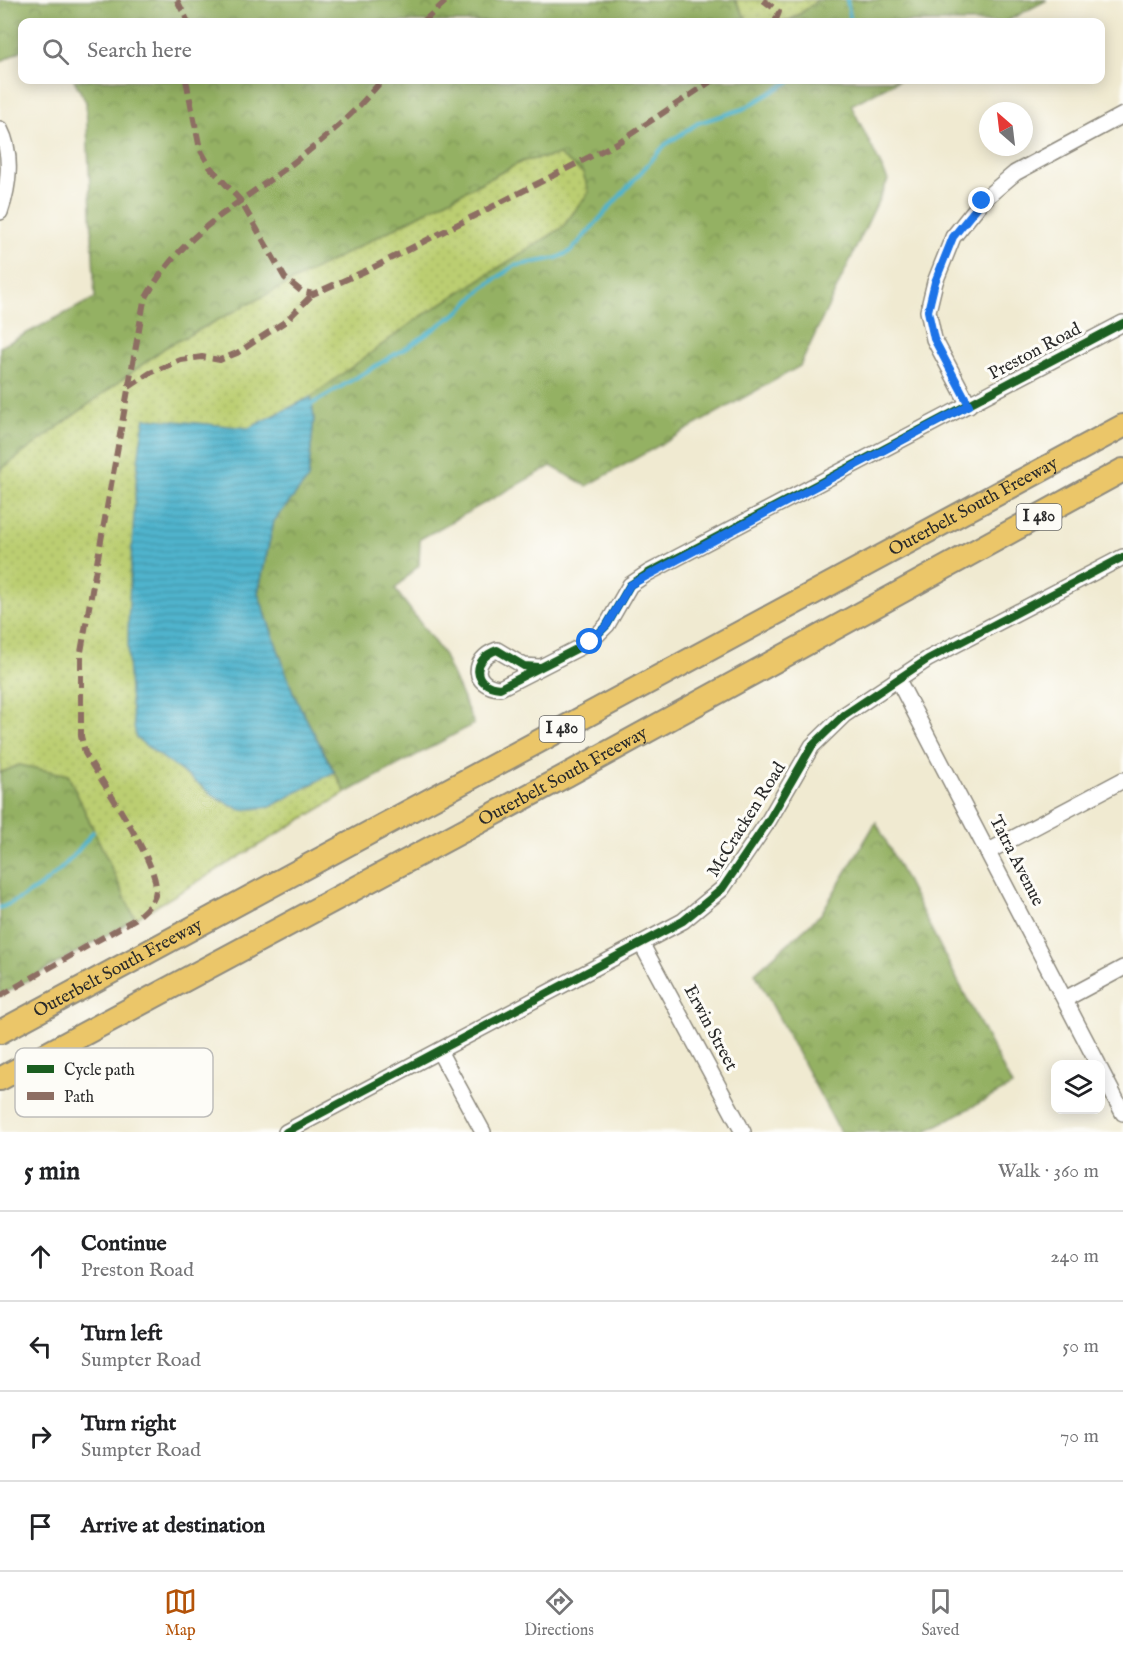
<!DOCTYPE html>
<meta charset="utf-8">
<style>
body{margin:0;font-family:"IM FELL English",serif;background:#f2f2f2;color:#202124}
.controls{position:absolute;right:18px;bottom:18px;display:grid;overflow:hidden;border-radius:12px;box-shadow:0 3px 15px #0003}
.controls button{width:54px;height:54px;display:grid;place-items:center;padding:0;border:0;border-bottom:2px solid #e0e0e0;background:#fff;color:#202124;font:30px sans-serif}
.compass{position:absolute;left:979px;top:102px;width:54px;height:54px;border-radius:50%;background:#fff;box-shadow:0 3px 15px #0003;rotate:332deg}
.stop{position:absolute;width:18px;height:18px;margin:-14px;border:4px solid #1a73e8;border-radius:50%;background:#fff}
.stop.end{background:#1a73e8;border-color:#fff;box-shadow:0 2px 6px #0008}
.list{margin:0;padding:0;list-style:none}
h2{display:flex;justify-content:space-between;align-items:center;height:78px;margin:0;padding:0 24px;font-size:26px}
h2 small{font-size:20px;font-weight:400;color:#757577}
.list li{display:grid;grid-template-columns:39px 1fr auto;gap:18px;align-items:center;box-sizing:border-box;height:90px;padding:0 24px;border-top:2px solid #e0e0e0}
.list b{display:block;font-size:22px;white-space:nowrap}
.list p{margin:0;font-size:20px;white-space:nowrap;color:#757577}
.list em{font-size:20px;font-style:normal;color:#757577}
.icon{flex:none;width:33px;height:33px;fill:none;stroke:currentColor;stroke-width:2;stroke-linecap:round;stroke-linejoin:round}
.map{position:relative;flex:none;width:1123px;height:1132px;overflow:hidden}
.search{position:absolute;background:#fff;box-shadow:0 3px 15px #0003;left:18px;right:18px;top:18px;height:66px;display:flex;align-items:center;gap:15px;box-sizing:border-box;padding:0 21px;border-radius:12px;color:#757577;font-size:22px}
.sheet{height:438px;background:#fff}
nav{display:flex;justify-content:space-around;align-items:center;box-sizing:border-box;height:84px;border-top:2px solid #e0e0e0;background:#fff;font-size:16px;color:#757577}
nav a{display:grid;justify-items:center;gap:3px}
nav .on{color:#b45309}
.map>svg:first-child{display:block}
.grass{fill:url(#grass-dots);stroke:#737c4e;stroke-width:1.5}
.forest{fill:url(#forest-crowns);stroke:#606e47;stroke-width:1.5}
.water{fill:url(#water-rules);stroke:#3d707c;stroke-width:1.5}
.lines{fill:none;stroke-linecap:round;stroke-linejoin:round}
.stream{stroke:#4fb4cd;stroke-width:4}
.minor-casing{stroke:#8e8a7e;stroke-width:18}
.highway-casing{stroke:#8e8a7e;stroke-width:26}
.minor{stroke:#fff;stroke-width:15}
.highway{stroke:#ebc669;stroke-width:22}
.quiet{stroke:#8d6e63;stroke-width:6;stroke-dasharray:12 6;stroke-linecap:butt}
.cycleway-casing{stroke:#fdfcf7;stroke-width:11}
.cycleway{stroke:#1b5e20;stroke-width:8}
.route{stroke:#1a73e8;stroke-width:8}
.labels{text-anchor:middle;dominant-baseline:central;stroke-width:6;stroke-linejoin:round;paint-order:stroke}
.shield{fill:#fdfcf7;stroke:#6a6a68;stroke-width:1.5}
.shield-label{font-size:16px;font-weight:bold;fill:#2b2b2b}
.street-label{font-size:18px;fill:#2b2b2b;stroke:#fdfcf7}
.key{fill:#fdfcf7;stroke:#bebdba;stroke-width:1.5}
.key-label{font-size:16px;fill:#2b2b2b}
</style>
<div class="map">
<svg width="1123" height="1132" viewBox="0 0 1123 1132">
<defs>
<pattern id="grass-dots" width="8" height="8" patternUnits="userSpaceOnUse" patternTransform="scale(1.5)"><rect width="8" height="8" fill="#bbce71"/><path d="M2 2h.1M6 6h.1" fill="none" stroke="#a1b162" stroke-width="1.8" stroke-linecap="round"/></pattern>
<pattern id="forest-crowns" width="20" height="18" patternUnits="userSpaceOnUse" patternTransform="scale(1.5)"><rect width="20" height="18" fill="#94b163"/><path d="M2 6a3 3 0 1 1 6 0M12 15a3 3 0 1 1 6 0" fill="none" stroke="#799052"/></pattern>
<pattern id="water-rules" width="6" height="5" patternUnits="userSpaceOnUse" patternTransform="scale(1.5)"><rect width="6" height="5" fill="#4fb4cd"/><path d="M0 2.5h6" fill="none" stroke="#4293a7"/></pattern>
</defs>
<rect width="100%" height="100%" fill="#fdfcf7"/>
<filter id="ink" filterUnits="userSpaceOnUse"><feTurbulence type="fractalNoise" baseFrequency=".0167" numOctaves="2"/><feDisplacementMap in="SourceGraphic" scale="12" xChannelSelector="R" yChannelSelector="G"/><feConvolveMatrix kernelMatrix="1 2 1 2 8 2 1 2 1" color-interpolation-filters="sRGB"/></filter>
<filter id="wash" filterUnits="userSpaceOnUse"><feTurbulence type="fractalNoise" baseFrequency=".008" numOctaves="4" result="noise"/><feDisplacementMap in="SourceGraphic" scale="24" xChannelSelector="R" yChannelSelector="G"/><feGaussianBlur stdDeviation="1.35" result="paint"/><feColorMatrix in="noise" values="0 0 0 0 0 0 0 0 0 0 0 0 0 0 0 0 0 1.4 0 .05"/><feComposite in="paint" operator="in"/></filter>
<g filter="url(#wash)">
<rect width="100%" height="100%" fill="#f0ead1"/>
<g class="grass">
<path d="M735 0H818C786 25 788 23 748 22Z"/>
<polygon points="559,155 583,173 589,192 562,228 417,319 311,397 249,428 231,427 136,738 219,799 241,810 270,807 334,772 346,793 135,919 68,775 19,765 0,773 0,470 166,347 523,161"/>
</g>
<g class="forest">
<polygon points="0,0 735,0 748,22 22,22 22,50 0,62"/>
<polygon points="818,0 1047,0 1005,22 781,22 791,21"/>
<polygon points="74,80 899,80 851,105 888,180 800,366 587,486 551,466 420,539 419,565 395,589 443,654 474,724 346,793 294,695 258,593 274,521 308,479 314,418 311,397 417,319 562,228 589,192 583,173 559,155 523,161 166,347 0,470 0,347 95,298 86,102"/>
<polygon points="19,765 68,775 135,919 0,996 0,773"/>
<polygon points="876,822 1012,1086 924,1132 840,1132 755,973 821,914"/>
</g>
<path class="water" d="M311 397 314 418 308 479 274 521 258 593 294 695 334 772 270 807 241 810 219 799 136 738C124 674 128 610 132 546 135 503 136 460 145 418L249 428Z"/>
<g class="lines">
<g class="stream">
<polyline points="847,0 851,22"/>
<polyline points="307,407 414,343 461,310 483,288 514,266 557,258 571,251 665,145 698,123 743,109 792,80"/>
<path d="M0 908C43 890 65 868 93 832"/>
</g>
</g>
</g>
<g filter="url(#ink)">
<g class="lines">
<defs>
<g id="minor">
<path d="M0 129C13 154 9 186 0 212"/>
<polyline points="969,405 934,339 928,311 935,282 953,237 982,201 1015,173 1123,115"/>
<path d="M539 667 524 666 497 650C471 659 472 686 500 688L590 642 607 625 630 585 648 573 1123 323"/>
<polyline points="897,678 1098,1064"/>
<polyline points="989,851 1123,780"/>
<polyline points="641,943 743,1132"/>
<polyline points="1065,999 1123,968"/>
<polyline points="439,1051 483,1132"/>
<polyline points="1100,1069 1123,1113"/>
<polyline points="286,1132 683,921 722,889 769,820 812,746 844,715 928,659 1123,557"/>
</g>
<g id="highway">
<path id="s1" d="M0 1032 1123 426"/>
<path id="s2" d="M0 1079 567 775 1123 470"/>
</g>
</defs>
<use href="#minor" class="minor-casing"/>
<use href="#highway" class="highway-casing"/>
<use href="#minor" class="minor"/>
<use href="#highway" class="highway"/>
<g class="quiet">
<polyline points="177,0 188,22"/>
<polyline points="763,0 779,12 775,22"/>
<polyline points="423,22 447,0"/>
<polyline points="186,80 200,149 210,167 240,200 285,278 301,291 313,294 372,268 617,143 713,80"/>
<polyline points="129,387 150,373 181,360 202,357 220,360 237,353 286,321 313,294"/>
<path d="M0 996 135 919C144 911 156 902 156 889 157 861 101 781 85 753L81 736V652L144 301C172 249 210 222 257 189 303 157 347 123 382 80"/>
</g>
<defs>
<g id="cycleway">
<path d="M539 667 524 666 497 650C471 659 472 686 500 688L590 642 607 625 630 585 648 573 1123 323"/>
<polyline points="286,1132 683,921 722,889 769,820 812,746 844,715 928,659 1123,557"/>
</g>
</defs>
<use href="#cycleway" class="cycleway-casing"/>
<use href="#cycleway" class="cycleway"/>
</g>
</g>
<g class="lines" filter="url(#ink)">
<polyline class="route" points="590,642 607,625 630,585 969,405 934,339 928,311 935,282 953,237 982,201"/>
</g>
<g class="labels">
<g class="shield">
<rect x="1016.5" y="504" width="45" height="26" rx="4.5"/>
<rect x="539.5" y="716" width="45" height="26" rx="4.5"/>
</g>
<g class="shield-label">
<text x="1039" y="517">I 480</text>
<text x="562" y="729">I 480</text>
</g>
<g class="street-label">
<text transform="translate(1035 352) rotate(-28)">Preston Road</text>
<text stroke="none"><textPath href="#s1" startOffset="1106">Outerbelt South Freeway</textPath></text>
<text stroke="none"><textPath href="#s2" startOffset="639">Outerbelt South Freeway</textPath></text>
<text transform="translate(747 820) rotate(-58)">McCracken Road</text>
<text transform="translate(1016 861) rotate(63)">Tatra Avenue</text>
<text stroke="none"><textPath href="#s1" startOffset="134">Outerbelt South Freeway</textPath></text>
<text transform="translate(710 1028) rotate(62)">Erwin Street</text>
</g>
</g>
<rect x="15" y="1048" width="198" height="69" rx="9" class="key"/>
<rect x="27" y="1065" width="27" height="8" fill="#1b5e20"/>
<rect x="27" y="1092" width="27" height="8" fill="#8d6e63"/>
<g class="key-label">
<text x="64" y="1075">Cycle path</text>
<text x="64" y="1102">Path</text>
</g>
</svg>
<div class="controls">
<button><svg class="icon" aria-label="layers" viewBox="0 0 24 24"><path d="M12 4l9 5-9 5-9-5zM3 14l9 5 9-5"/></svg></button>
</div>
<svg class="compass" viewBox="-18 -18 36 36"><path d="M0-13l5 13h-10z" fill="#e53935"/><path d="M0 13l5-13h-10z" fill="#757577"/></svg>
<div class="stop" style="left:590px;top:642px"></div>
<div class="stop end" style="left:982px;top:201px"></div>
<div class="search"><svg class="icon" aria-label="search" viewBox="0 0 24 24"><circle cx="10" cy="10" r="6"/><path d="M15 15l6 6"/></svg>Search here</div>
</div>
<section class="sheet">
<h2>5 min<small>Walk · 360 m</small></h2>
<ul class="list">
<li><svg class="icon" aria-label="ahead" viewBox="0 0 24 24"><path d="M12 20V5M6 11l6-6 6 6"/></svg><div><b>Continue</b><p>Preston Road</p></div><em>240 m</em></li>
<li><svg class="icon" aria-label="left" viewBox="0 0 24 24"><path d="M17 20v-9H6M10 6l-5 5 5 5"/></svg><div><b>Turn left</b><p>Sumpter Road</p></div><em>50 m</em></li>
<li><svg class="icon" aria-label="right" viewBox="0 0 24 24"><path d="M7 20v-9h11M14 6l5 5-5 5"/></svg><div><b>Turn right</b><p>Sumpter Road</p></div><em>70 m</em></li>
<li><svg class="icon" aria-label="arrive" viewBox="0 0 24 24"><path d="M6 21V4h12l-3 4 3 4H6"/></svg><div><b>Arrive at destination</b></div></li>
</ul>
</section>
<nav>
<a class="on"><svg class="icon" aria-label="map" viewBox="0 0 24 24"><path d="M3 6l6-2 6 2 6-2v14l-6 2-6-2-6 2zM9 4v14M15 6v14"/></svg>Map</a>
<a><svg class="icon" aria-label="directions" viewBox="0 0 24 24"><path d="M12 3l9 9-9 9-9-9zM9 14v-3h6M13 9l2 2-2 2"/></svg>Directions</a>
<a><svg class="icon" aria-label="saved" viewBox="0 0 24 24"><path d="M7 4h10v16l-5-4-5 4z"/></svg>Saved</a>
</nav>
